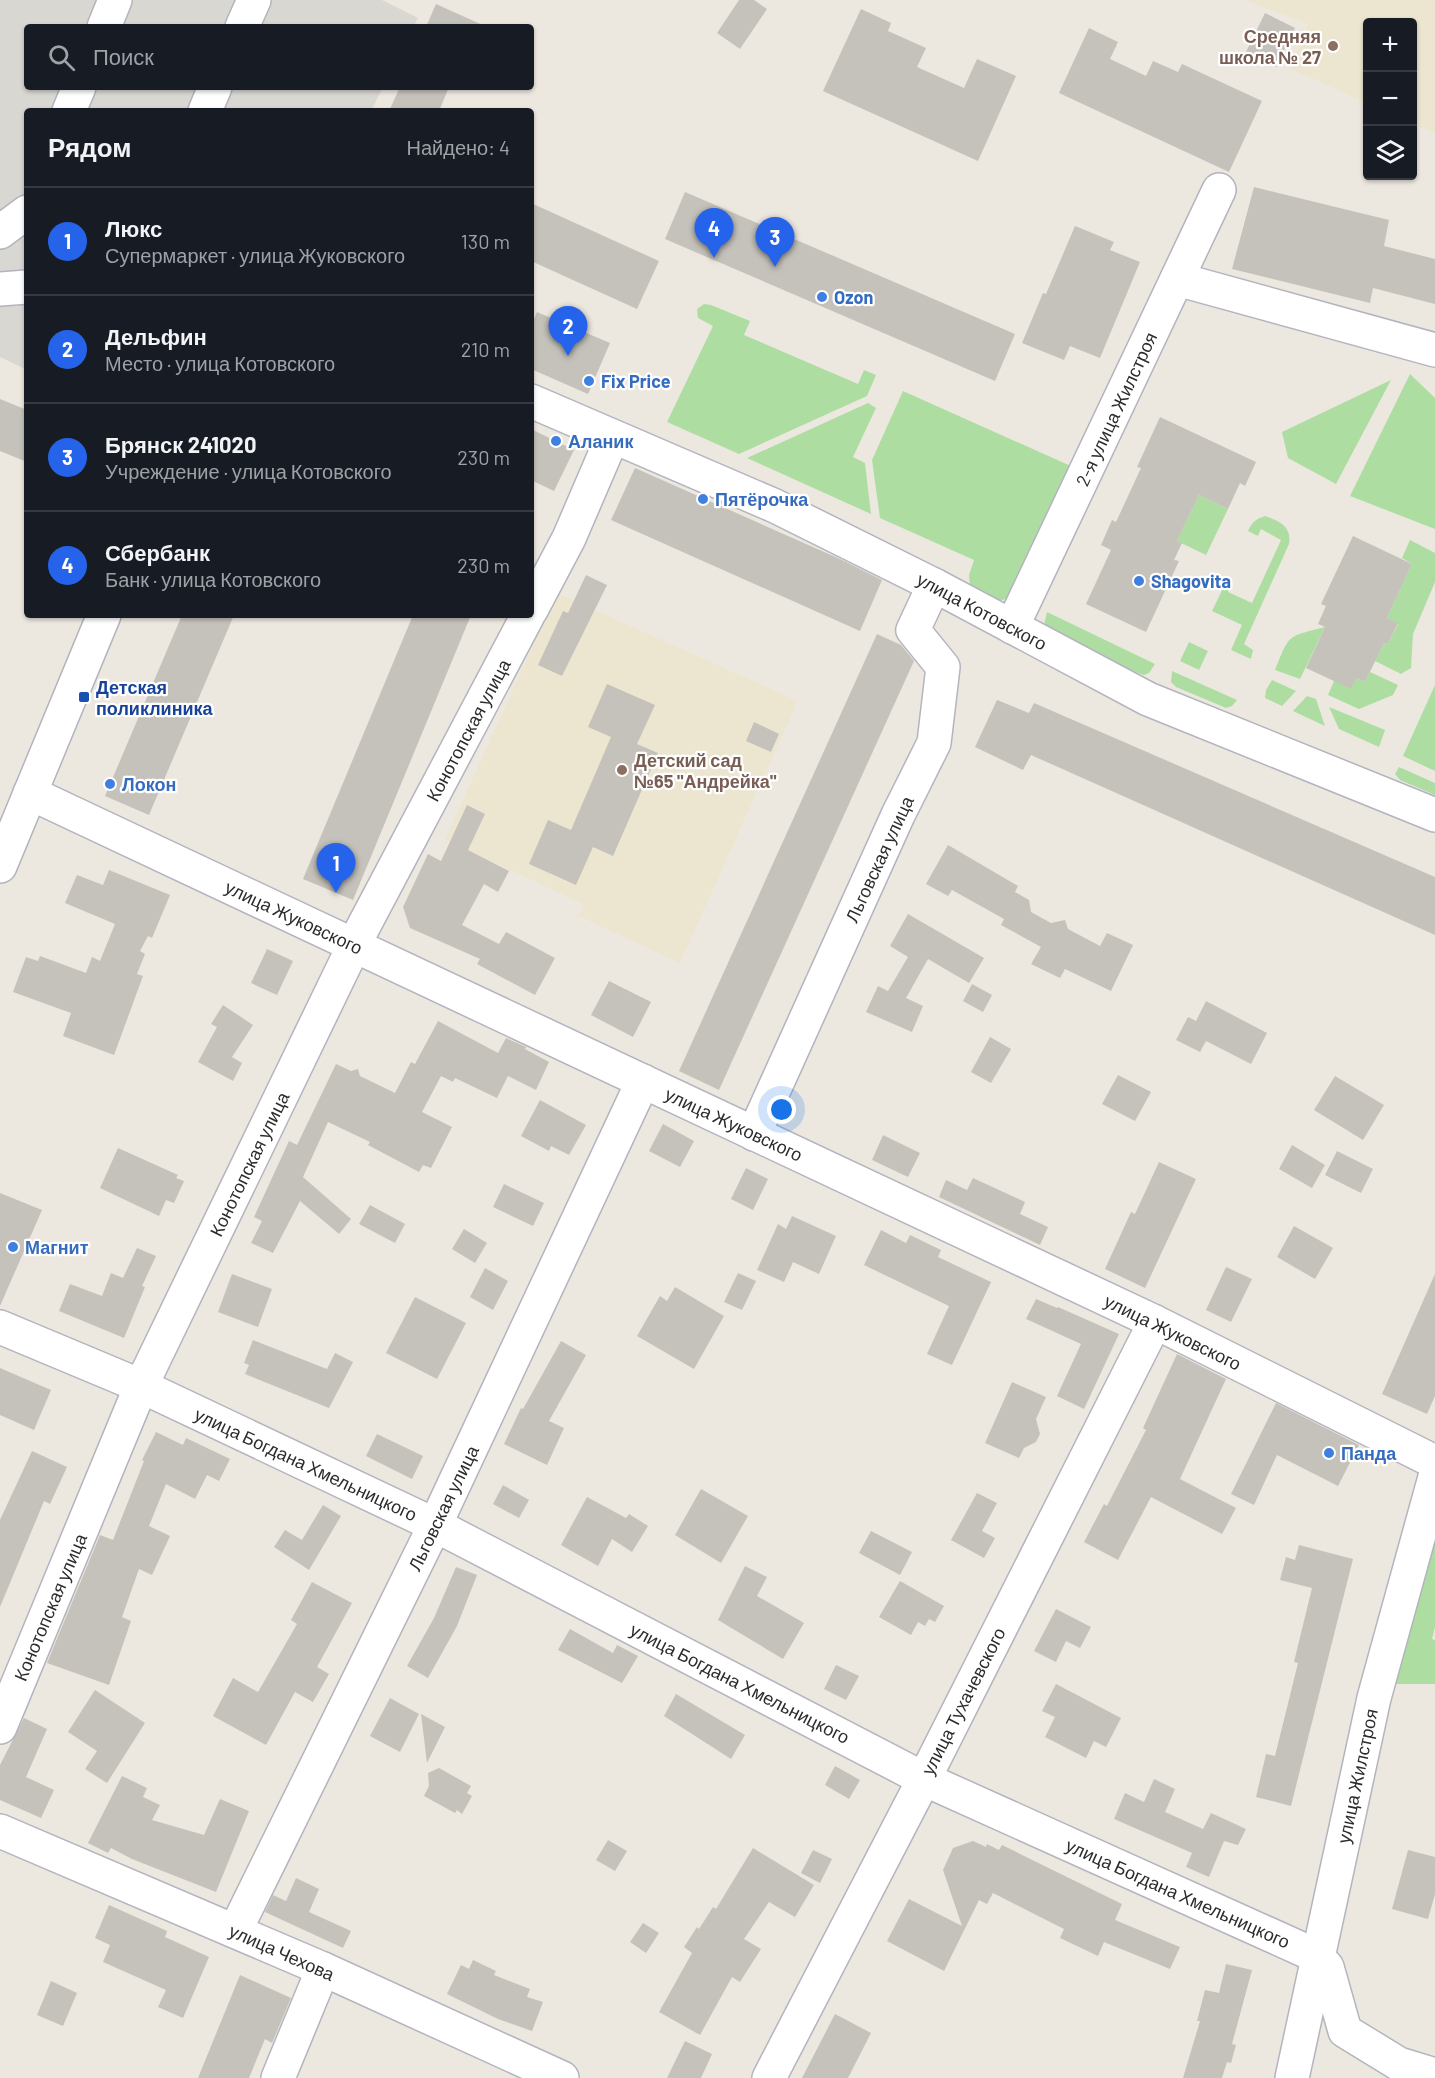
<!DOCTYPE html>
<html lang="ru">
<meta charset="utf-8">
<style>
body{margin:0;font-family:Barlow,sans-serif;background:#20242c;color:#f1f3f6}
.controls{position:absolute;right:18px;top:18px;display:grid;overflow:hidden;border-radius:6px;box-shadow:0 2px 4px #0004}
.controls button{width:54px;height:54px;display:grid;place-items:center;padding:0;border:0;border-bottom:2px solid #363941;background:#171b24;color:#f1f3f6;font:30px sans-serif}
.you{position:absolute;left:782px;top:1110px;width:21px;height:21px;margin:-15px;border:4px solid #fff;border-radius:50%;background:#1a73e8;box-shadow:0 0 0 9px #1a73e833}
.badge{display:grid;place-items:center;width:39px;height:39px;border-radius:50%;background:#2563eb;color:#fff;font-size:20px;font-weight:700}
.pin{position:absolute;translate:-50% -50px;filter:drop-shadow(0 2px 3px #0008)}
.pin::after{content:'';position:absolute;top:32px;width:21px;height:18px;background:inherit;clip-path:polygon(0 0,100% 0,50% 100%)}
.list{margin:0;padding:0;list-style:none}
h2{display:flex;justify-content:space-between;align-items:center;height:78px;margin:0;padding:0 24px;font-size:26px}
h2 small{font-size:20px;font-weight:400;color:#9ea1a6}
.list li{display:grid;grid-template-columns:39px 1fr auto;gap:18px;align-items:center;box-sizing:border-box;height:108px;padding:0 24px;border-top:2px solid #363941}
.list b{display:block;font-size:22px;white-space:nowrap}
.list p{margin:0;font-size:20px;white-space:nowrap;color:#9ea1a6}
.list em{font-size:20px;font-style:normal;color:#9ea1a6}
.icon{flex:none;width:33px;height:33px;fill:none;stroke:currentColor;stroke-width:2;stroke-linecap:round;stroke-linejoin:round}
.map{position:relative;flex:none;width:1435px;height:2078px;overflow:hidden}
.search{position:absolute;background:#171b24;box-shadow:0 2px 4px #0004;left:24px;top:24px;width:510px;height:66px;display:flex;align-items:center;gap:15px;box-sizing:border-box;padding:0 21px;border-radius:6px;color:#9ea1a6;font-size:22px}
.panel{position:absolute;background:#171b24;box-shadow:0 2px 4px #0004;left:24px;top:108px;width:510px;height:510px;border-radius:6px}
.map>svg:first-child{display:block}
.education{fill:#ece6d1}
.green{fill:#aedda2}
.plaza{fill:#d9d7d2}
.building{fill:#c5c2bb}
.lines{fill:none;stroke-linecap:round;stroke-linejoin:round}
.minor-casing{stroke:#b3b4be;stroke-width:36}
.minor{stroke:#fff;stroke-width:33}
.education-dot{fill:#8d6e63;stroke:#fff;stroke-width:2}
.shop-dot{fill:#3f7fe0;stroke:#fff;stroke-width:2}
.transit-dot{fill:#1a4fb4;stroke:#fff;stroke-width:2}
.labels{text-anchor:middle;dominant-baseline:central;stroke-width:4.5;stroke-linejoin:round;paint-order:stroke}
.education-label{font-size:18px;font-weight:bold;fill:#785e54;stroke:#fff;text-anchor:end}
.shop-label{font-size:18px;font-weight:bold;fill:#366cbe;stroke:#fff;text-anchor:start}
.street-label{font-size:18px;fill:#2c2c2c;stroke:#fff}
.transit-label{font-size:18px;font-weight:bold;fill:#164399;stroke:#fff;text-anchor:start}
</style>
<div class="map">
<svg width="1435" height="2078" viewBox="0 0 1435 2078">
<rect width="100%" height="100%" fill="#ece8e0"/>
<g class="education">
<polygon points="1244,0 1435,0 1435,134 1413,124 1412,22 1368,22 1367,103 1290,69 1308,24"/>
<polygon points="557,593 798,701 680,963 578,916 584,905 445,839"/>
</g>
<g class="green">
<polygon points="704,304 711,305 750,321 744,335 858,384 864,370 876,375 867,396 739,454 667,422 713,326 698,318 697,309"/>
<polygon points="1410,374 1435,398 1435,529 1350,496"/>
<polygon points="1391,380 1336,484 1288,458 1282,432"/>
<polygon points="903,391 1073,467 1011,594 1006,599 994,602 970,588 969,575 974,560 880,518 872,460"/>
<polygon points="868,403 876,408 853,457 865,463 871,514 747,458"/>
<polygon points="1199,495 1228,509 1206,555 1177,541"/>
<path d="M1265 516C1280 521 1292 527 1289 544L1244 644 1253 650 1251 659 1231 650 1242 625 1212 611 1226 582 1231 584 1228 592 1252 603 1281 540 1261 529 1258 536 1248 531C1252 522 1256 519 1265 516Z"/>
<polygon points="1410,540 1435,553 1435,582 1413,634 1411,668 1401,674 1375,661 1384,643 1388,644 1398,624 1387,618 1412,564 1402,558"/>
<polygon points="1047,612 1155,664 1149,673 1144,675 1138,673 1048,630 1044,625"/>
<path d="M1325 627 1300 679 1275 670C1290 633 1287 637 1325 627Z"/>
<polygon points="1189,642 1208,651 1199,670 1180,661"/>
<polygon points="1172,671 1237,700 1232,706 1226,708 1176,687 1171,682"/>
<polygon points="1370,672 1398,685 1393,695 1359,709 1328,695 1334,681 1356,678 1365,682"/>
<polygon points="1272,680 1296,691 1282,706 1265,698 1266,690"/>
<polygon points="1435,685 1435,771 1403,756"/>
<polygon points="1307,696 1316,699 1325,726 1293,711"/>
<polygon points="1329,707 1385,730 1379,747 1339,729"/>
<polygon points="1399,767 1435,783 1435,795 1400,780 1395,774"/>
<polygon points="1435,1536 1435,1627 1432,1639 1435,1640 1435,1684 1395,1684"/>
</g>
<polygon class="plaza" points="0,0 382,0 418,18 413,27 27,27 27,87 383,87 371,111 27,111 27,370 0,357"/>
<g class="building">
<polygon points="739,0 754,0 767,9 740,49 717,33"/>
<polygon points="436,4 487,27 426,27"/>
<polygon points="861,9 891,23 888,31 926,48 917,67 964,88 977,59 1016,76 978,161 823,91"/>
<polygon points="1265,13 1295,28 1276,67 1246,52"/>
<polygon points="1089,28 1118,42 1110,59 1146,76 1153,61 1178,72 1182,64 1262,101 1229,172 1059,93"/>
<polygon points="400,87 449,87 439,111 389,111"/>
<polygon points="1254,187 1389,220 1384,246 1435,259 1435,304 1373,288 1370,303 1232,269"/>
<polygon points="685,192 1015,334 995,381 665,239"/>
<polygon points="531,203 659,261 637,309 531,261"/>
<polygon points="1075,226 1114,242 1110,250 1140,262 1100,358 1070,346 1064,360 1022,343 1043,293 1046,294"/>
<polygon points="537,312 610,343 588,394 531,369 531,326"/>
<polygon points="0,399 27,410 27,462 0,451"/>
<polygon points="1160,417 1256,462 1245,486 1240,483 1228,509 1199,495 1177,541 1182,543 1174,560 1179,561 1146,632 1086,604 1111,550 1101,545 1112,520 1116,522 1141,468 1137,467"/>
<polygon points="531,429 574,450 554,491 531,480"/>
<polygon points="635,468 840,559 882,580 860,631 611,520"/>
<polygon points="1353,536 1412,564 1387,618 1398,623 1388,644 1384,643 1365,682 1356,678 1351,689 1306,668 1325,627 1318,624 1326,606 1321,604"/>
<polygon points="586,575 607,585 562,676 538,665 563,611 568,613"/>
<polygon points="182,615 234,615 149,815 105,796"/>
<polygon points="413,615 471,615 353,900 303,879"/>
<polygon points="877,634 901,645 914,661 719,1090 679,1071"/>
<polygon points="607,684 655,705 637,744 658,753 613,856 593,847 576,885 529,864 548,820 571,830 611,737 588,727"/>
<polygon points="997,700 1029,713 1034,703 1435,877 1435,935 1031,755 1023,770 975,747"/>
<polygon points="754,722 779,734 771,752 746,741"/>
<polygon points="467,805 485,814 468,850 509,871 498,892 484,884 462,925 499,944 506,932 555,958 535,995 477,964 480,959 410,928 403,907 428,854 441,861"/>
<polygon points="948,845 1018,886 1015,892 1029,900 1031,912 1051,923 1065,920 1068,929 1100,946 1107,933 1133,945 1111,991 1065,969 1060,978 1031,964 1041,947 1001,925 1004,919 952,890 948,896 926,884"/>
<polygon points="109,870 170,895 152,938 148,936 140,951 145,954 137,974 143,976 114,1055 63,1036 71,1013 13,992 26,957 38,961 40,956 86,973 92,957 100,961 115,924 65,903 77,875 103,885"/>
<polygon points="908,914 984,958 969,983 928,959 906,998 923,1006 912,1032 866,1012 878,986 888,991 908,957 890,946"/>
<polygon points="267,949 293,961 277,995 251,983"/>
<polygon points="609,981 651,1002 633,1037 591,1015"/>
<polygon points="972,984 992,995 983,1012 963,1001"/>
<polygon points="1206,1001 1267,1033 1251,1064 1206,1041 1200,1052 1176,1040 1188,1017 1196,1021"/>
<polygon points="223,1005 253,1025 232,1057 242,1063 233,1081 198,1062 217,1027 211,1024"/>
<polygon points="438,1021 498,1053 506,1038 526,1047 525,1049 549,1062 536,1090 508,1076 497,1098 455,1078 453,1082 441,1076 422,1112 452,1127 431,1168 423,1165 419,1172 368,1145 370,1142 328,1122 303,1177 351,1219 339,1234 300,1201 273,1253 251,1243 262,1221 254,1217 289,1141 297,1145 336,1064 351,1071 358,1069 360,1076 395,1093 411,1062 415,1064"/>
<polygon points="990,1037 1011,1049 991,1083 971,1072"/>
<polygon points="1118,1075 1151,1092 1135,1121 1102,1104"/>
<polygon points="1335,1076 1384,1105 1363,1140 1314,1110"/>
<polygon points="540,1100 586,1125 569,1155 551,1146 549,1151 521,1136"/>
<polygon points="663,1124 694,1141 680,1167 649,1151"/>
<polygon points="883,1135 920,1153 908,1177 872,1160"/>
<polygon points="1292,1145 1325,1165 1312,1188 1279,1169"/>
<polygon points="118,1148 178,1175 176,1178 184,1181 174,1203 166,1200 159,1216 100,1188"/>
<polygon points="1337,1151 1373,1169 1361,1193 1325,1175"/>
<polygon points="1159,1162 1196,1179 1145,1288 1105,1269 1131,1212 1135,1214"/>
<polygon points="746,1168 768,1179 753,1210 731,1199"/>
<polygon points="973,1178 1025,1202 1020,1214 1048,1227 1040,1245 939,1197 946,1180 967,1190"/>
<polygon points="504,1184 544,1203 533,1226 493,1207"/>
<polygon points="0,1193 42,1210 0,1306"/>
<polygon points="370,1205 405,1224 395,1243 359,1224"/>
<polygon points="792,1216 836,1236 819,1274 793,1262 784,1282 757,1270 778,1224 786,1229"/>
<polygon points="1294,1226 1333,1248 1315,1279 1277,1257"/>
<polygon points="464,1229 487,1243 475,1263 452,1249"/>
<polygon points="881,1230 906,1243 910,1235 941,1250 938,1257 991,1282 952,1365 927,1354 949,1306 864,1265"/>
<polygon points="137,1248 156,1256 142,1286 145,1287 124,1338 59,1311 70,1284 102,1296 111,1273 123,1278"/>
<polygon points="1226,1267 1252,1279 1231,1322 1206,1310"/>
<polygon points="485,1268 508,1281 493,1310 470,1297"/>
<polygon points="738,1273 756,1281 742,1310 724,1302"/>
<polygon points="232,1274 272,1289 258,1327 218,1312"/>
<polygon points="1435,1274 1435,1396 1427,1414 1382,1394"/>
<polygon points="675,1287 724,1316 694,1369 637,1336 660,1296 667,1301"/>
<polygon points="415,1297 466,1323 437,1379 386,1353"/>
<polygon points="1036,1299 1057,1308 1058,1307 1119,1334 1084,1409 1057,1396 1081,1344 1026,1319"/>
<polygon points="253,1340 327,1369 335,1353 353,1362 329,1408 245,1374 249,1365 244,1363"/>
<polygon points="561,1341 586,1355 549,1421 564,1428 547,1465 504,1444 521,1408 523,1409"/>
<polygon points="1177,1354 1226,1379 1180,1479 1236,1508 1222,1534 1151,1497 1118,1560 1084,1542 1104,1504 1107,1506 1146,1430 1143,1428"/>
<polygon points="0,1368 51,1390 34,1430 0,1415"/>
<polygon points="1012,1382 1046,1397 1036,1419 1040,1434 1036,1442 1024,1448 1019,1458 985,1443"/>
<polygon points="1276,1403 1359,1445 1338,1486 1277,1455 1254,1505 1231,1494"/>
<polygon points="156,1432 183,1445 186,1438 230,1459 219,1481 207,1475 195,1499 166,1484 149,1526 170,1536 152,1575 139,1569 122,1617 131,1621 109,1685 47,1663 100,1535 113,1540 144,1461 142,1460"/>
<polygon points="377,1434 423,1456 412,1479 366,1456"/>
<polygon points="32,1451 67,1467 50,1504 44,1501 0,1607 0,1520"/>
<polygon points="503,1485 529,1500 519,1518 493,1504"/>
<polygon points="701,1489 748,1516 721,1563 675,1535"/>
<polygon points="977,1493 997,1503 982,1531 995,1538 984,1558 951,1540"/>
<polygon points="587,1497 626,1518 629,1514 648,1526 632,1552 612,1539 598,1566 561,1545"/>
<polygon points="323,1505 341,1516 309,1570 274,1547 285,1530 302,1540"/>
<polygon points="871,1531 912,1552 900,1575 859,1553"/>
<polygon points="1299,1545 1353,1559 1291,1806 1256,1797 1266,1754 1275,1756 1298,1663 1294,1662 1312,1588 1280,1580 1286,1557 1295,1560"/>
<polygon points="745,1566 767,1577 757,1596 804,1623 783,1659 718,1620"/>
<polygon points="456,1567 477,1575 457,1626 428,1678 407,1666 434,1618"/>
<polygon points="900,1581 944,1606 935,1622 929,1619 925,1626 918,1622 911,1635 879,1617"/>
<polygon points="312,1582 352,1603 317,1667 329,1674 313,1702 295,1692 266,1745 213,1716 233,1678 258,1692 297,1624 291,1620"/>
<polygon points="1056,1609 1091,1627 1080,1648 1066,1641 1056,1662 1034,1651"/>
<polygon points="570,1629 613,1653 617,1645 638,1656 622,1683 558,1650"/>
<polygon points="836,1665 859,1676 846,1700 824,1689"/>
<polygon points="1056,1684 1121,1718 1106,1747 1094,1741 1086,1758 1045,1737 1055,1717 1042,1711"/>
<polygon points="95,1690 145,1723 107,1783 85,1769 97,1751 68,1732"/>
<polygon points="676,1694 745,1735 731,1759 664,1716"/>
<polygon points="390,1698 419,1714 400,1752 370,1736"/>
<polygon points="421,1714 445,1727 427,1763"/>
<polygon points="24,1718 47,1729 26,1777 54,1790 41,1818 0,1800 0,1765"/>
<polygon points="835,1766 860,1780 849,1799 825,1785"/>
<polygon points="439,1768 471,1786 467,1793 472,1796 462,1814 457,1810 455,1813 424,1796 429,1786 428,1773"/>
<polygon points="122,1776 147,1788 143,1797 160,1805 152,1820 204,1835 220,1799 249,1811 216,1892 132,1859 111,1848 108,1853 88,1843"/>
<polygon points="1154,1779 1175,1789 1165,1812 1203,1829 1211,1813 1246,1829 1238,1845 1224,1841 1209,1877 1186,1867 1192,1853 1114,1819 1125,1793 1144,1802"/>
<polygon points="608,1840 627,1851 615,1871 596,1860"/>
<polygon points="973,1841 986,1847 987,1844 999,1850 1002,1845 1122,1904 1115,1920 1180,1947 1170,1969 1104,1942 1098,1956 1060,1938 1064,1929 993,1893 987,1904 979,1900 944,1971 887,1941 909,1899 962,1926 943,1870 953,1848"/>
<polygon points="753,1848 814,1885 795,1917 769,1902 744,1939 761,1949 740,1982 732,1977 700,2035 659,2012 692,1953 684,1947 697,1927 699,1929 713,1907 716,1909"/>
<polygon points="813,1850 832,1859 820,1883 801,1873"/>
<polygon points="1408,1850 1435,1857 1435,1894 1428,1919 1392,1909"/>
<polygon points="296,1878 319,1889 309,1912 351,1931 343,1948 265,1912 273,1895 286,1901"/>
<polygon points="109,1905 167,1931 165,1937 209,1957 183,2018 158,2007 166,1990 103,1962 110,1945 95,1938"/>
<polygon points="643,1923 659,1933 646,1953 630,1942"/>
<polygon points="473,1960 496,1971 494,1975 530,1989 527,1997 543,2002 532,2031 498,2019 447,1994 461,1965 469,1969"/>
<polygon points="1226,1964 1252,1970 1232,2044 1236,2045 1231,2063 1227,2062 1222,2078 1183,2078 1200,2021 1197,2021 1205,1990 1219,1993"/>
<polygon points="240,1975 291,1998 272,2043 265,2039 249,2078 198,2078"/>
<polygon points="51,1981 77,1993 63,2026 37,2015"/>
<polygon points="835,2014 871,2033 848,2078 802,2078"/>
<polygon points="685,2041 712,2054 701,2078 667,2078"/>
</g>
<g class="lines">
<defs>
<g id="minor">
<polyline points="104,27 115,0"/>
<polyline points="242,27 254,0"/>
<polyline points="69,111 79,87"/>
<polyline points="205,111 215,87"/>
<polyline points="0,232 27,212"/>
<polyline points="1177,279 1435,350"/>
<polyline points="0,289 27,287"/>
<polyline points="531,401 775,506 934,585 1148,699 1435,815"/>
<polyline points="531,610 569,538 612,438"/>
<polyline points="1012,627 1219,190"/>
<polyline points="30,793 1155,1322 1435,1462"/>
<polyline points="0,866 104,615"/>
<polyline points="754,1134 898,815 934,743 943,667 913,630 934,585"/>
<polyline points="0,1327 141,1386 435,1525 924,1779 1317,1956 1327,1967 1345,2031 1399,2064 1435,2075"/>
<polyline points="0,1727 141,1386 360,933 528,615"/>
<polyline points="0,1831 323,1969 562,2078"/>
<polyline points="235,1931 435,1525 643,1081"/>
<polyline points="278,2078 323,1969"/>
<polyline points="769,2078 924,1779 1155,1322"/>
<polyline points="1292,2078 1374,1698 1435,1477"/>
</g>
</defs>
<use href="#minor" class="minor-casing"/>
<use href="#minor" class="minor"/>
</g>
<g class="education-dot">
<circle cx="1333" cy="46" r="6"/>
<circle cx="622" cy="770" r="6"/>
</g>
<g class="shop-dot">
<circle cx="822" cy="297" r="6"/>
<circle cx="589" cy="381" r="6"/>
<circle cx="556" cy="441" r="6"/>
<circle cx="703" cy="499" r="6"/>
<circle cx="1139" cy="581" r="6"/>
<circle cx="110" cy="784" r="6"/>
<circle cx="13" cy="1247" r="6"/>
<circle cx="1329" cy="1453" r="6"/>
</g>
<rect class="transit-dot" x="78" y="691" width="12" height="12" rx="3"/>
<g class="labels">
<g class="education-label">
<text x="1321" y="36">Средняя<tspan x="1321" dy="21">школа № 27</tspan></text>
<text x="634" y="760" text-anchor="start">Детский сад<tspan x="634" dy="21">№65 "Андрейка"</tspan></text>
</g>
<g class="shop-label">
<text x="834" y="297">Ozon</text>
<text x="601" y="381">Fix Price</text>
<text x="568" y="441">Аланик</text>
<text x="715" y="499">Пятёрочка</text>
<text x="1151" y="581">Shagovita</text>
<text x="122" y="784">Локон</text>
<text x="25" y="1247">Магнит</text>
<text x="1341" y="1453">Панда</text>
</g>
<g class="street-label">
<text transform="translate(1116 409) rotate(-65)">2-я улица Жилстроя</text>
<text transform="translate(982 611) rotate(28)">улица Котовского</text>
<text transform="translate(468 730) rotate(-62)">Конотопская улица</text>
<text transform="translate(879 859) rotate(-65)">Льговская улица</text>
<text transform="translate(294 917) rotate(25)">улица Жуковского</text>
<text transform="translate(734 1124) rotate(25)">улица Жуковского</text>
<text transform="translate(249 1164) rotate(-64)">Конотопская улица</text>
<text transform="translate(1173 1332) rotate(26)">улица Жуковского</text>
<text transform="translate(306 1464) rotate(25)">улица Богдана Хмельницкого</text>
<text transform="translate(443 1508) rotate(-64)">Льговская улица</text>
<text transform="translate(50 1607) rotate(-67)">Конотопская улица</text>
<text transform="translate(740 1683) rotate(27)">улица Богдана Хмельницкого</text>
<text transform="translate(963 1701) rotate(-63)">улица Тухачевского</text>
<text transform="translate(1357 1776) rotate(-78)">улица Жилстроя</text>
<text transform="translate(1178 1893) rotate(24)">улица Богдана Хмельницкого</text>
<text transform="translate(282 1952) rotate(24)">улица Чехова</text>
</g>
<g class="transit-label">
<text x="96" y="687">Детская<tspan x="96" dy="21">поликлиника</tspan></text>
</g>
</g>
</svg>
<div class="controls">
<button>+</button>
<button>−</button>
<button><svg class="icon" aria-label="layers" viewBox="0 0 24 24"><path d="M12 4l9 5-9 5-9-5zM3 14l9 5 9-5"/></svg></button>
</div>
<div class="you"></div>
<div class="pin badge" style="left:336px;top:893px">1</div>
<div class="pin badge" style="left:568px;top:356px">2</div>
<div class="pin badge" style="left:775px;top:267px">3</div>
<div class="pin badge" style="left:714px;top:258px">4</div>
<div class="search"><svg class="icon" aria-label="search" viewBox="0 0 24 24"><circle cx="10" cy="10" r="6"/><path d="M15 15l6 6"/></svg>Поиск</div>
<section class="panel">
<h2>Рядом<small>Найдено: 4</small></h2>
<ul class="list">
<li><span class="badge">1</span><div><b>Люкс</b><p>Супермаркет · улица Жуковского</p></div><em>130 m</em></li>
<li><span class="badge">2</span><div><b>Дельфин</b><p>Место · улица Котовского</p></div><em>210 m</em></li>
<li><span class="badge">3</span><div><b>Брянск 241020</b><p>Учреждение · улица Котовского</p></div><em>230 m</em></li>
<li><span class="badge">4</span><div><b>Сбербанк</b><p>Банк · улица Котовского</p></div><em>230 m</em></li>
</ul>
</section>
</div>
